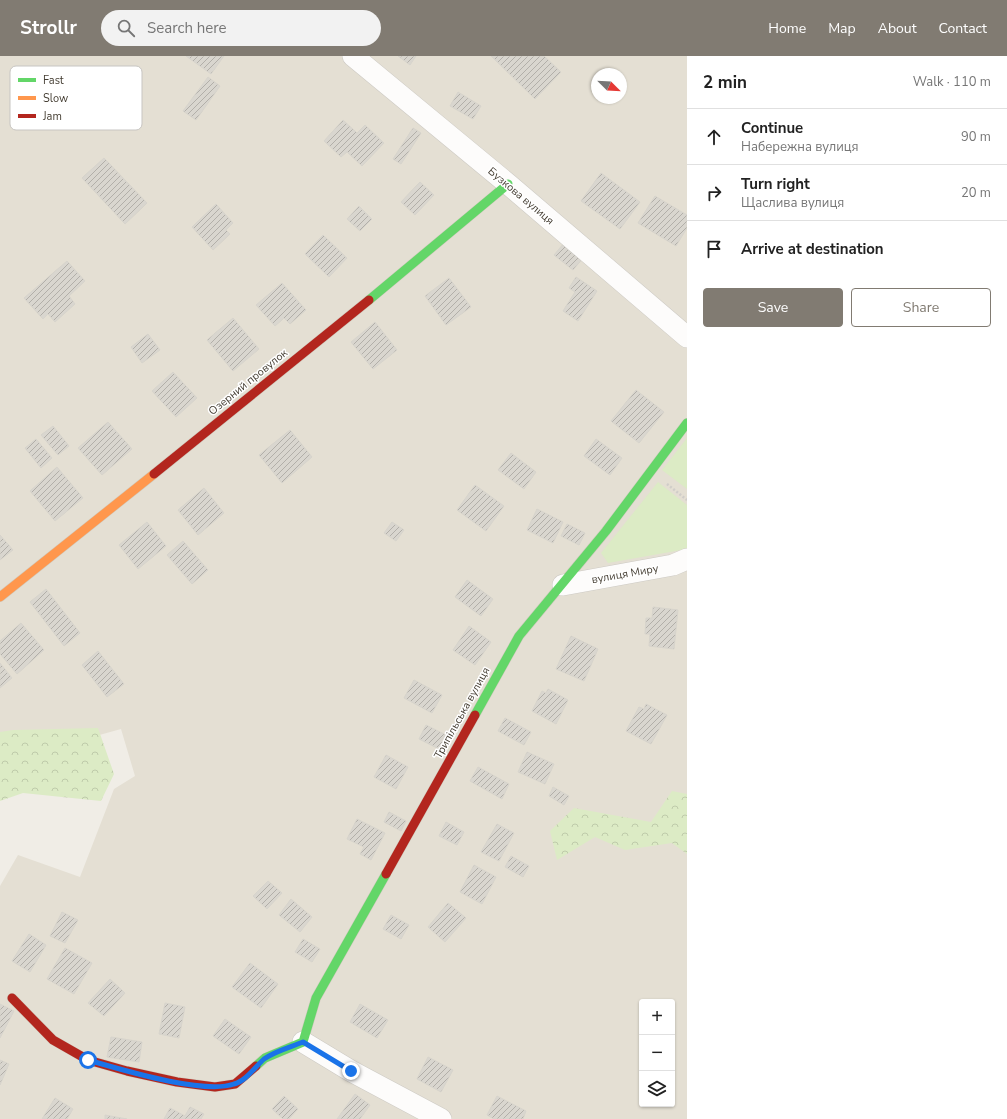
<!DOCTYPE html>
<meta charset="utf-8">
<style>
body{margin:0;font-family:"Nunito Sans",sans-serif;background:#f2f2f2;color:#222}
.controls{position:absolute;right:12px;bottom:12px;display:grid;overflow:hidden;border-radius:4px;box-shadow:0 1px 3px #0004}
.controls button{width:36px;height:36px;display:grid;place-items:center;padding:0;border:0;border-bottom:1px solid #e0e0e0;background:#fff;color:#222;font:20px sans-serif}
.compass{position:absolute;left:591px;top:12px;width:36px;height:36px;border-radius:50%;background:#fff;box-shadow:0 1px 3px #0004;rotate:114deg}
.stop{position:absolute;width:12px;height:12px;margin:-9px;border:3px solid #1a73e8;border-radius:50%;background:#fff}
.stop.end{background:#1a73e8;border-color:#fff;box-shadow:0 1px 4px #0008}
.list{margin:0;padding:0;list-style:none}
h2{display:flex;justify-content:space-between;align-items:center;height:52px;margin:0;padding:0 16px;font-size:17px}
h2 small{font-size:13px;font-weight:400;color:#767676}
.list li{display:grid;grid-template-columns:26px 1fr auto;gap:12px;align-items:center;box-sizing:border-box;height:56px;padding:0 16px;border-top:1px solid #e0e0e0}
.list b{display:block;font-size:15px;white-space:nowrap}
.list p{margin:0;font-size:13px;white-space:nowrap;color:#767676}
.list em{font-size:13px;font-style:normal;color:#767676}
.actions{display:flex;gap:8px;padding:12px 16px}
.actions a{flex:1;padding:9px 0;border:1px solid #817b72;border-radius:4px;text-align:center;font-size:14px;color:#817b72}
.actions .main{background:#817b72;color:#fff}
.icon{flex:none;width:22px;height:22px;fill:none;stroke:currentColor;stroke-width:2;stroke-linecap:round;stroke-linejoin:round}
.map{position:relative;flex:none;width:687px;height:1063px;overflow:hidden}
header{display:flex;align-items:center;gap:24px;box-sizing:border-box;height:56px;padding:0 20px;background:#817b72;color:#fff}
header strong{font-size:19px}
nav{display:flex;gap:22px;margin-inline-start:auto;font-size:14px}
.search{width:280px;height:36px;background:#f2f2f2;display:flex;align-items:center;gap:10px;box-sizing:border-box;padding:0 14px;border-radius:22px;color:#767676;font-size:15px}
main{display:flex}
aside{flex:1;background:#fff}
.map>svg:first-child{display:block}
.residential{fill:#e4dfd3;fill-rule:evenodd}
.grass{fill:#dcebc5}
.forest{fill:url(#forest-crowns)}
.building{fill:url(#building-hatch);stroke:#d7d4cc}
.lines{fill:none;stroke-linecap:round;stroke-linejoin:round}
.street-casing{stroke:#cdcac4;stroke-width:22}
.fast-casing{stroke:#cfcabd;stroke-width:10}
.slow-casing{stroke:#cfcabd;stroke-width:10}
.jam-casing{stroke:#cfcabd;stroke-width:10}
.path{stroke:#d0cdc9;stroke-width:2.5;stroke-dasharray:2 2;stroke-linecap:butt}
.street{stroke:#fdfcfb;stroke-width:21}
.fast{stroke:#63d668;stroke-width:9}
.slow{stroke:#ff974d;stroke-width:9}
.jam{stroke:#b3261e;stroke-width:9}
.route{stroke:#1a73e8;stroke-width:5}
.labels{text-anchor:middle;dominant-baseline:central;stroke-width:3;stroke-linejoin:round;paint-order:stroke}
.street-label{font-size:11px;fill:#453e33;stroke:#fff}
.key{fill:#fff;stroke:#c7c5c2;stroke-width:1}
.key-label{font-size:11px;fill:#453e33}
</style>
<header>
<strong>Strollr</strong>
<div class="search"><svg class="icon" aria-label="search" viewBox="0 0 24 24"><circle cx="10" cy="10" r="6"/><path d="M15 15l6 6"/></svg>Search here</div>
<nav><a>Home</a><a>Map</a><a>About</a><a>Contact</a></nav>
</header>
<main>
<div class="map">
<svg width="687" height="1063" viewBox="0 0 687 1063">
<defs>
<pattern id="forest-crowns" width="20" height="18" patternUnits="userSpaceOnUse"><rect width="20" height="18" fill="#dcebc5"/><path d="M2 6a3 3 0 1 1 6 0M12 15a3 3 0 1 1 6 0" fill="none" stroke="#becbaa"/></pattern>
<pattern id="building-hatch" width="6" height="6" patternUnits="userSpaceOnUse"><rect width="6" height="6" fill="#d9d6cf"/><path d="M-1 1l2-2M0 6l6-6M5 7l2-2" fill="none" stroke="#b2afa9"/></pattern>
</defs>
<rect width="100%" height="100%" fill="#f0ede6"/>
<path class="residential" d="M0 0H687V1063H0V830L18 799 80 821 114 733 135 720 121 673 13 703 0 714ZM597 18H621V42H597ZM642 946H672V1048H642Z"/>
<g class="grass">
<polygon points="687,382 687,433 662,414"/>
<polygon points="658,426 687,449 687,493 608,507 601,497"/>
</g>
<g class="forest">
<polygon points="98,672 114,718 101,745 23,737 0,745 0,676 13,674"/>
<polygon points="672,735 687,738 687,798 672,787 625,794 595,781 557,804 550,775 574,752 651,766"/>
</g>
<g class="building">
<polygon points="186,0 224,0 211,18"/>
<polygon points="398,0 416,0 410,9"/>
<polygon points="491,0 544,0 561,16 535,43"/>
<polygon points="208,21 220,30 196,64 183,55"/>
<polygon points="458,36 481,50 473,63 450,50"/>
<polygon points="343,64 357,77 365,69 384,87 362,110 347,96 341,101 324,85"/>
<polygon points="413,72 421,77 401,108 393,103"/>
<polygon points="104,102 147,147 125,168 82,122"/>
<polygon points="601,117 640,146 620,173 581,145"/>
<polygon points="420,126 434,139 415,159 401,146"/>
<polygon points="655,140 687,159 687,172 676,190 638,167"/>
<polygon points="216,148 233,167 226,174 230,178 213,194 192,171"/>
<polygon points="359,150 372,163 360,175 347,163"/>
<polygon points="323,179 347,202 329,221 305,198"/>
<polygon points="564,187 583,202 573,214 554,199"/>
<polygon points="67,205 85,225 69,240 75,248 55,266 48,258 43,263 24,242"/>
<polygon points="576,221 597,235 578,265 563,255 575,236 569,232"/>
<polygon points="449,222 471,251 446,269 425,240"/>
<polygon points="282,227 306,254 290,268 284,262 275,270 256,249"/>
<polygon points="233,262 259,293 233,315 207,284"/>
<polygon points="375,266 397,294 373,313 351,286"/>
<polygon points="148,278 160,294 142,307 131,291"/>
<polygon points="173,316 197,342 176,361 152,335"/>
<polygon points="636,334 664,356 639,387 611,365"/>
<polygon points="108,366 132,393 102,419 78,392"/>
<polygon points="53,370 69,390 58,399 41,379"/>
<polygon points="290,374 312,401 282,427 259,399"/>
<polygon points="36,383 52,402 41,412 25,392"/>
<polygon points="596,383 622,402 610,419 584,400"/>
<polygon points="511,397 536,416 524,433 498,414"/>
<polygon points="57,411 83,442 55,465 30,435"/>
<polygon points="475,429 504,450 486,475 457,454"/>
<polygon points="204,432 224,457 198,479 178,454"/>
<polygon points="537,453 563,466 553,487 527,474"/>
<polygon points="147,466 166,490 138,513 119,489"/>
<polygon points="392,466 404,474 396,485 384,477"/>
<polygon points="567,468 585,477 579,489 561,480"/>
<polygon points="0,479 13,494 0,504"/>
<polygon points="183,485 208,514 192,528 167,499"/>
<polygon points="467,524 493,543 481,560 455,541"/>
<polygon points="46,533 80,577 64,590 30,546"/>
<polygon points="653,551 678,554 674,593 649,590 650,578 645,578 646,562 652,562"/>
<polygon points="21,567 44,594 17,618 0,598 0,585"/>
<polygon points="469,570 491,586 475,609 453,594"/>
<polygon points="571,580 598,593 584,625 556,613"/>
<polygon points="98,595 124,628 107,641 82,609"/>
<polygon points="0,607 12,622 0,632"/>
<polygon points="414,624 442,639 432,657 404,642"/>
<polygon points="548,633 568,644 556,668 532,655 542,635 546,637"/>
<polygon points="646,648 667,659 651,688 626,675 639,651 644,653"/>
<polygon points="505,662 531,676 524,689 498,675"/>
<polygon points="426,669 446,679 439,693 419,683"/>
<polygon points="527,696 554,708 545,728 518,716"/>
<polygon points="386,699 408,711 396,733 374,721"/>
<polygon points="478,711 509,728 502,743 470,725"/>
<polygon points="553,731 569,740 564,749 549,740"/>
<polygon points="389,756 406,765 401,775 384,766"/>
<polygon points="357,763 385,777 371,804 360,798 364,791 347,783"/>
<polygon points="446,766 464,776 457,789 439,780"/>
<polygon points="497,768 514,777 499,805 481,796"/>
<polygon points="511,800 529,810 523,821 505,811"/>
<polygon points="474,809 496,821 482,848 460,836"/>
<polygon points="268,825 282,837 267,853 253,840"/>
<polygon points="291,843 312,861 300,876 279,859"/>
<polygon points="448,847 466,862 445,886 428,871"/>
<polygon points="62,856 78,864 65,887 50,880"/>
<polygon points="391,859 409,869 401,883 383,873"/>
<polygon points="29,878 46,889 30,916 12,905"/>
<polygon points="303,883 320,893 312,906 295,896"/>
<polygon points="65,892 92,907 74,938 47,923"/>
<polygon points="250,907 278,928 261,952 232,931"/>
<polygon points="110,923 125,937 104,960 88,947"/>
<polygon points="165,947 185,951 179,982 159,978"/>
<polygon points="0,948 14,955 0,982"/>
<polygon points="360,948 388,964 377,982 350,966"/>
<polygon points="225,963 251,981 239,998 213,980"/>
<polygon points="111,981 142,986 139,1006 107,1001"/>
<polygon points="428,1001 453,1014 441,1036 417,1023"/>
<polygon points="0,1004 9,1008 0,1029"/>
<polygon points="355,1038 370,1049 360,1063 337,1063"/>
<polygon points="284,1040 298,1053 289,1063 283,1063 272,1053"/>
<polygon points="497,1040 526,1055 523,1063 494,1063 487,1059"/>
<polygon points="55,1042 73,1053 67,1063 42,1063"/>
<polygon points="190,1051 204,1058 201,1063 164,1063 170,1052 185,1060"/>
<polygon points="105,1059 127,1063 105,1063"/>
</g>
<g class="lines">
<defs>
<g id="street">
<polyline points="353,0 508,128 687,281"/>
<polyline points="563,529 673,509 687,503"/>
<polyline points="303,986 351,1015 441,1063"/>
</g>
<g id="fast">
<polyline points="369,244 508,128"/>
<polyline points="475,659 519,580 606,475 687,367"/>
<polyline points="256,1010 265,1002 303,986 316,942 386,818"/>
</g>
<polyline id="slow" points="0,541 154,418"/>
<g id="jam">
<polyline points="154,418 369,244"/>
<polyline points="386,818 475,659"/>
<polyline points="12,942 53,984 88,1004 127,1015 177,1026 215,1031 235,1028 256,1010"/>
</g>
</defs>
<use href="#street" class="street-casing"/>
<use href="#fast" class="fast-casing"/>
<use href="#slow" class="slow-casing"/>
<use href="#jam" class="jam-casing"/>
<polyline class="path" points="667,428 687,444"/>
<use href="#street" class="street"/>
<use href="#fast" class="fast"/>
<use href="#slow" class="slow"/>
<use href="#jam" class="jam"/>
</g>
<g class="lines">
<path class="route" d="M88 1004C120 1013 203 1039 234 1028 246 1025 255 1011 264 1003 275 995 291 991 303 986L351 1015"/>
</g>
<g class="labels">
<g class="street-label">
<text transform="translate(521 140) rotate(40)">Бузкова вулиця</text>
<text transform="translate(248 326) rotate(-39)">Озерний провулок</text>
<text transform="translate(625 518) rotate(-10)">вулиця Миру</text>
<text transform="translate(462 657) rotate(-61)">Трипільська вулиця</text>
</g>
</g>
<rect x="10" y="10" width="132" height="64" rx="6" class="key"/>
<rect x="18" y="22" width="18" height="4" fill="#63d668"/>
<rect x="18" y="40" width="18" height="4" fill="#ff974d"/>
<rect x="18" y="58" width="18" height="4" fill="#b3261e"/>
<g class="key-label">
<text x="43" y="28">Fast</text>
<text x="43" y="46">Slow</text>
<text x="43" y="64">Jam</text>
</g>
</svg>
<div class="controls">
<button>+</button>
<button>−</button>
<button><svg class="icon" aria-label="layers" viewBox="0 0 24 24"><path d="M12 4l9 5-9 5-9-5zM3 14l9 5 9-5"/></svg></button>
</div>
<svg class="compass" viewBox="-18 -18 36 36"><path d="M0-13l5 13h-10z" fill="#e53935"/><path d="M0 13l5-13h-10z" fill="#767676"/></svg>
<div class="stop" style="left:88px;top:1004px"></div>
<div class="stop end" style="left:351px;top:1015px"></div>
</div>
<aside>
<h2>2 min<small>Walk · 110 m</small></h2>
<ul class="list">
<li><svg class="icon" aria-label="ahead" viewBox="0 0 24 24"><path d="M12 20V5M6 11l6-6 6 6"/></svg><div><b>Continue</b><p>Набережна вулиця</p></div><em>90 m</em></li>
<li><svg class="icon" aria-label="right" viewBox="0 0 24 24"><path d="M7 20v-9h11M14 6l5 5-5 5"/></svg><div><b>Turn right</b><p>Щаслива вулиця</p></div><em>20 m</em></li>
<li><svg class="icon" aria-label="arrive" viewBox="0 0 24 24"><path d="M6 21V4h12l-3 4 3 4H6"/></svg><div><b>Arrive at destination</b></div></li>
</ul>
<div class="actions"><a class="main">Save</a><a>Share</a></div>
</aside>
</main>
